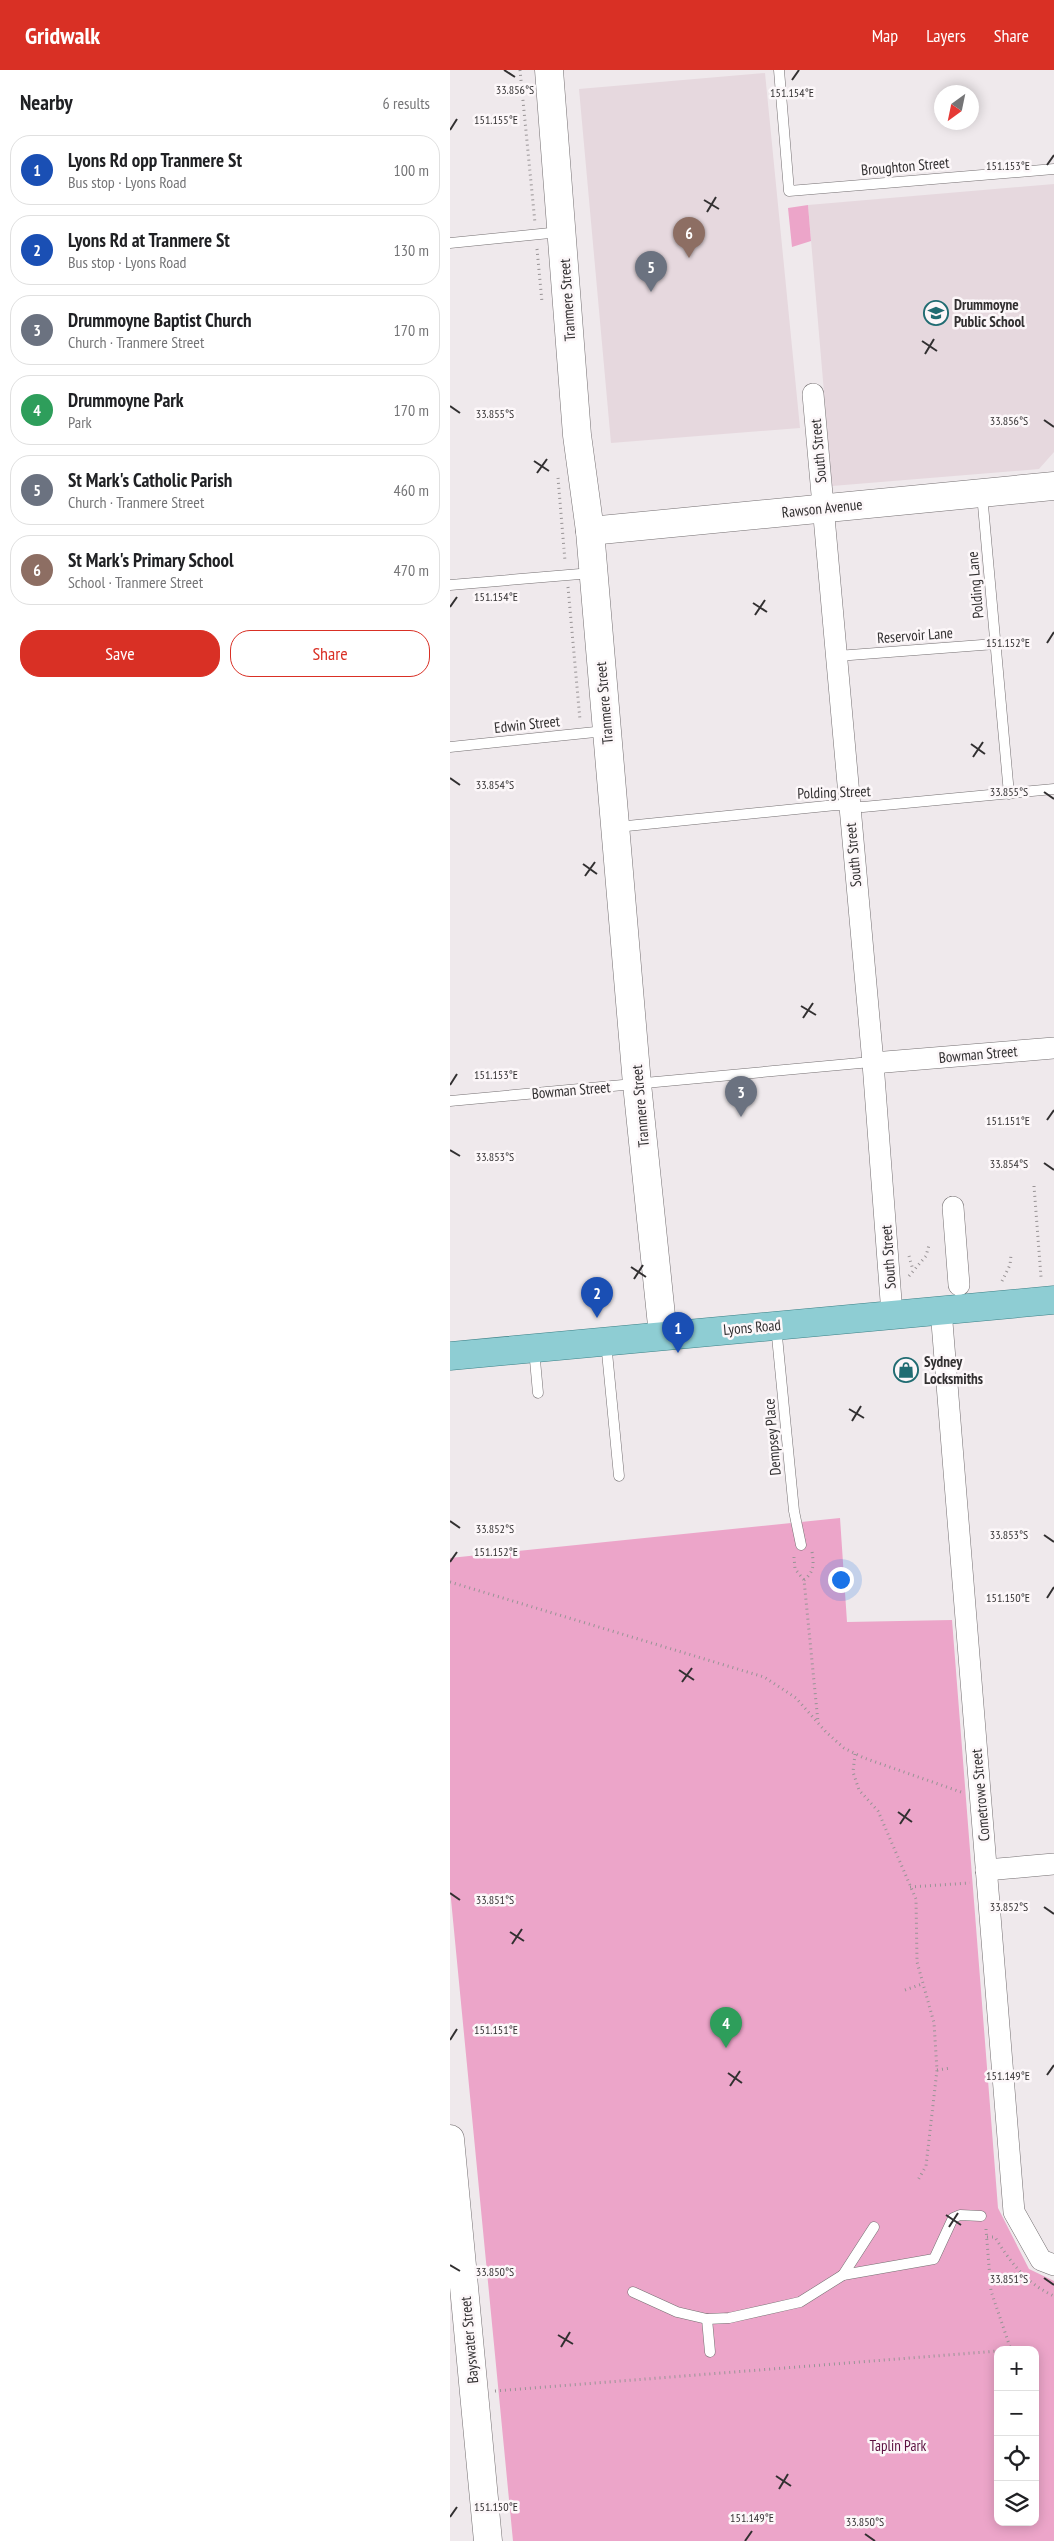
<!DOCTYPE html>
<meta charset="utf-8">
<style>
body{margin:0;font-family:"PT Sans Narrow",sans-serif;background:#f6f6f6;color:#202124}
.controls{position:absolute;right:15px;bottom:15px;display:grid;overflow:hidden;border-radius:10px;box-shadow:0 2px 12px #0003}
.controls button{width:45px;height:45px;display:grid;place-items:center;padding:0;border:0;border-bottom:1px solid #e0e0e0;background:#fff;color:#202124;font:25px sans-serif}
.compass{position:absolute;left:484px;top:15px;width:45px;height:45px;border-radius:50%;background:#fff;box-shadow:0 2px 12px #0003;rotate:213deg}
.you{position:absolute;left:390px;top:1509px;width:18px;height:18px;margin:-12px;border:4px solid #fff;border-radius:50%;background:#1a73e8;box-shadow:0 0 0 8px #1a73e833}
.badge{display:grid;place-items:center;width:32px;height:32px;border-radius:50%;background:#d93025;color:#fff;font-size:16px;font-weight:700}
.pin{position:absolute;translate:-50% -41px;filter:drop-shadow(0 1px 2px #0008)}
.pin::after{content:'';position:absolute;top:26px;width:18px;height:15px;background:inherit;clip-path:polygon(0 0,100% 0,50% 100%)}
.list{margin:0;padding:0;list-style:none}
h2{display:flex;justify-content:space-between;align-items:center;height:65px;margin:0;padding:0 20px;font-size:21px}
h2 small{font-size:16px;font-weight:400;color:#757577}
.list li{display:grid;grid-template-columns:32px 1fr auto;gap:15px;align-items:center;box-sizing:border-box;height:70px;margin:0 10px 10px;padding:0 10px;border:1px solid #e0e0e0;border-radius:20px}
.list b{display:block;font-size:19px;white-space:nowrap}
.list p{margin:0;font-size:16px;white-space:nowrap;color:#757577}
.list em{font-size:16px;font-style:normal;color:#757577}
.actions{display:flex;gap:10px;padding:15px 20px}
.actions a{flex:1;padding:11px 0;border:1px solid #d93025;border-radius:20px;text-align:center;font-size:18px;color:#d93025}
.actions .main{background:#d93025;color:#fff}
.icon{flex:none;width:28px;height:28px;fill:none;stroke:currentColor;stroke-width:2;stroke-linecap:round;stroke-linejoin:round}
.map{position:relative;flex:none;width:604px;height:2471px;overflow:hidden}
header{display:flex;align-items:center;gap:30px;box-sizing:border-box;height:70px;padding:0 25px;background:#d93025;color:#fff}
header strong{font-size:24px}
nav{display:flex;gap:28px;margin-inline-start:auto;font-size:18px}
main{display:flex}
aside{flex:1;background:#fff}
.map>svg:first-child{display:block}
.built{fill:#e6d8de}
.green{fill:#eca5c9;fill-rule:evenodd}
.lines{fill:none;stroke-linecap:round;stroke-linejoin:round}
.lane-casing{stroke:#746f71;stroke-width:11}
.street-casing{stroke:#746f71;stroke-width:22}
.secondary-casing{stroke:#746f71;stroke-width:29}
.primary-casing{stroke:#3d8187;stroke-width:29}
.path{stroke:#989395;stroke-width:3;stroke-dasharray:1 4;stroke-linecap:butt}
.lane{stroke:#fff;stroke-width:10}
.street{stroke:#fff;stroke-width:21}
.secondary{stroke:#fff;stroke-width:28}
.primary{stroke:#8ecdd3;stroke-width:28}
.ticks{fill:none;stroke:#323031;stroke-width:2}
.labels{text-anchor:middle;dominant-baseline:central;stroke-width:5;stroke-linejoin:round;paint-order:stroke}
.street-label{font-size:15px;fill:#323031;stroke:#fcf7f9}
.poi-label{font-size:15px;font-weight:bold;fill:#323031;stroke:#fcf7f9;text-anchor:start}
.park-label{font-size:15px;fill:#5b0f3f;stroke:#fcf7f9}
.ticks-label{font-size:12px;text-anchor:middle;fill:#323031;stroke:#fcf7f9;stroke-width:5;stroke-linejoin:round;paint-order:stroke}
</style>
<header>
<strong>Gridwalk</strong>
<nav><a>Map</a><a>Layers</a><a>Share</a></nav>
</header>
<main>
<aside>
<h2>Nearby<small>6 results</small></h2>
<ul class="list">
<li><span class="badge" style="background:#1a4fb4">1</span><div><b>Lyons Rd opp Tranmere St</b><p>Bus stop · Lyons Road</p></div><em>100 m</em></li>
<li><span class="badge" style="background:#1a4fb4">2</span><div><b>Lyons Rd at Tranmere St</b><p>Bus stop · Lyons Road</p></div><em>130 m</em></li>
<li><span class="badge" style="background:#6b7280">3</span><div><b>Drummoyne Baptist Church</b><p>Church · Tranmere Street</p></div><em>170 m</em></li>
<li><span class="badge" style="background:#2e9e5b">4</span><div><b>Drummoyne Park</b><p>Park</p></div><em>170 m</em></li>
<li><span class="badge" style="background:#6b7280">5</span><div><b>St Mark's Catholic Parish</b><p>Church · Tranmere Street</p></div><em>460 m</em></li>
<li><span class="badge" style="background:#8d6e63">6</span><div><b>St Mark's Primary School</b><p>School · Tranmere Street</p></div><em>470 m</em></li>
</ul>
<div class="actions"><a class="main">Save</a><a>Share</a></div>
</aside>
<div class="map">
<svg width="604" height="2471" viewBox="0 0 604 2471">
<rect width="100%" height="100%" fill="#efe9ec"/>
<g class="built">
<polygon points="315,3 350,358 161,373 129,19"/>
<polygon points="604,114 604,382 589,399 382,416 358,135"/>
</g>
<g class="green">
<polygon points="358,135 361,171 342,177 338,138"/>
<path d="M390 1448 397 1552 502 1550 548 2138 579 2199 604 2211V2471H63L0 1819V1488ZM548 2280H585V2452H548Z"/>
</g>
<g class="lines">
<defs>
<g id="lane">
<polyline points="329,0 339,121 604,99"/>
<polyline points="0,173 110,162"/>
<polyline points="532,424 559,724"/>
<polyline points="0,515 142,503"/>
<polyline points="387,586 545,574"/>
<polyline points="0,677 155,661"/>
<polyline points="167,757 386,735 413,737 604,719"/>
<polyline points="0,1031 421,992"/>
<polyline points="326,1256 344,1441 351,1475"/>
<polyline points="156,1272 169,1406"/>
<polyline points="84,1279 88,1323"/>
<polyline points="393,2205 424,2157"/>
<polyline points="183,2222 227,2242 257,2249 279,2248 350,2232 393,2205 484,2189 503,2148 510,2145 531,2146"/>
<polyline points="257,2249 260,2282"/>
</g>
<g id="street">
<polyline points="363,324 423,993 442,1244"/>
<polyline points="423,993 604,978"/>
<polyline points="503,1137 509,1215"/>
<polyline points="491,1240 564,2142 591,2190 604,2195"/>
<polyline points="536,1800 604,1794"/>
</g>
<g id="secondary">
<polyline points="99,0 127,365 140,461 187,1014 213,1265"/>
<polyline points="140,461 604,416"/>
<polyline points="0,2069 38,2471"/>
</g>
<polyline id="primary" points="0,1286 604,1230"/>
</defs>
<use href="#lane" class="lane-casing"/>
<use href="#street" class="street-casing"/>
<use href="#secondary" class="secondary-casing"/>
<use href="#primary" class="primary-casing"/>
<g class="path">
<polyline points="70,0 85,153"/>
<polyline points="87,179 92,232"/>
<polyline points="108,408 115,491"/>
<polyline points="118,517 130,650"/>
<polyline points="584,1116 591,1207"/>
<polyline points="459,1186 463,1200"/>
<polyline points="459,1206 476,1186 479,1175"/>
<polyline points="552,1211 560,1195 561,1185"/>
<polyline points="344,1487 345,1499 354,1510 368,1652"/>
<path d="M354 1510C364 1502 364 1495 362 1482"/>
<polyline points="0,1512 314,1607 346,1628 376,1662 394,1678 414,1688 511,1722"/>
<polyline points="405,1684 403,1702 409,1720 428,1741 466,1829 467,1892 484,1953 487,2000 476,2096 468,2110"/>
<polyline points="460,1817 520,1813"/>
<polyline points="455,1920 472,1914"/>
<polyline points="487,2000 501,1998"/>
<polyline points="536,2159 541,2221 561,2280"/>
<path d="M537 2167H545C560 2192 577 2214 604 2226"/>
<polyline points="45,2321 548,2281"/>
</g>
<use href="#lane" class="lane"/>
<use href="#street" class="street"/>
<use href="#secondary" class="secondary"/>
<use href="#primary" class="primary"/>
</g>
<path class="ticks" d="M54 0 65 7M342 10 349 0M0 60 7 49M597 95 604 85M254 130 269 139M257 142 266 127M472 271 487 281M475 284 484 269M0 336 10 343M594 350 604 357M84 391 99 401M87 403 97 389M303 533 317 542M0 537 7 527M305 545 315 530M597 573 604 562M521 674 535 684M523 687 533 672M0 708 10 715M594 722 604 729M133 794 147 804M135 806 145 792M351 936 366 945M353 948 363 933M0 1015 7 1004M597 1050 604 1040M0 1080 10 1086M594 1093 604 1100M181 1197 196 1207M184 1209 193 1195M399 1339 414 1348M402 1351 411 1336M0 1451 10 1458M594 1465 604 1472M0 1492 7 1482M597 1528 604 1517M229 1600 244 1610M232 1612 242 1598M448 1742 462 1752M450 1754 460 1739M0 1823 10 1830M594 1837 604 1844M60 1862 74 1871M62 1874 72 1859M0 1970 7 1959M278 2003 292 2013M597 2005 604 1995M280 2016 290 2001M496 2145 511 2155M499 2157 508 2143M0 2195 10 2201M594 2208 604 2215M108 2265 123 2274M111 2277 120 2262M326 2406 341 2416M329 2419 338 2404M0 2447 7 2437M415 2464 425 2471M295 2471 302 2461"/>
<defs>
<symbol id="school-ring" viewBox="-11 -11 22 22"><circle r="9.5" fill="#fcf7f9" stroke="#206c72" stroke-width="1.5"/><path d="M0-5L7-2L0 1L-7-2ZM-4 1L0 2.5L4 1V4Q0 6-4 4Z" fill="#206c72"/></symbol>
<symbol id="shop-ring" viewBox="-11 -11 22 22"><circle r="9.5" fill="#fcf7f9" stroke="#206c72" stroke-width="1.5"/><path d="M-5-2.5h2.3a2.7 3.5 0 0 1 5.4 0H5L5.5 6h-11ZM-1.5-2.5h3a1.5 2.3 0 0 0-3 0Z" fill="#206c72"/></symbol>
</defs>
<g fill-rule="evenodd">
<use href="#school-ring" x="472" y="229" width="28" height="28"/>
<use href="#shop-ring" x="442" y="1286" width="28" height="28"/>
</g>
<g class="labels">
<g class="street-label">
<text transform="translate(455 96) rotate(-5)">Broughton Street</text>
<text transform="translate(117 230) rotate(-94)">Tranmere Street</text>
<text transform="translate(368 381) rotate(-95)">South Street</text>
<text transform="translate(372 438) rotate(-6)">Rawson Avenue</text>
<text transform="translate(525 515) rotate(-95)">Polding Lane</text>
<text transform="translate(465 565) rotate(-4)">Reservoir Lane</text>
<text transform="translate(154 633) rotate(-95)">Tranmere Street</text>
<text transform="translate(77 654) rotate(-6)">Edwin Street</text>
<text transform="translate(384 722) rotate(-2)">Polding Street</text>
<text transform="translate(403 785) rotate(-95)">South Street</text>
<text transform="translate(528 984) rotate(-5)">Bowman Street</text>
<text transform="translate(121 1020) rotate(-5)">Bowman Street</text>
<text transform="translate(190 1036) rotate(-95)">Tranmere Street</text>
<text transform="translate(438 1187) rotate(-94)">South Street</text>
<text transform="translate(302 1257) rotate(-5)">Lyons Road</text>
<text transform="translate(322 1367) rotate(-95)">Dempsey Place</text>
<text transform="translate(530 1725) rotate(-95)">Cometrowe Street</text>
<text transform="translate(19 2270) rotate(-95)">Bayswater Street</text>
</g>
<g class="poi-label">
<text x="504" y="234">Drummoyne<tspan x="504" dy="17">Public School</tspan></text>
<text x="474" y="1291">Sydney<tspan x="474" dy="17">Locksmiths</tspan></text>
</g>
<g class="park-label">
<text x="448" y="2375">Taplin Park</text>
</g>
</g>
<g class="ticks-label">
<text x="65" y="24">33.856°S</text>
<text x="342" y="27">151.154°E</text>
<text x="46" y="54">151.155°E</text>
<text x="558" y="100">151.153°E</text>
<text x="45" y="348">33.855°S</text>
<text x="559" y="355">33.856°S</text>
<text x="46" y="531">151.154°E</text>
<text x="558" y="577">151.152°E</text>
<text x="45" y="719">33.854°S</text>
<text x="559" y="726">33.855°S</text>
<text x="46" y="1009">151.153°E</text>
<text x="558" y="1055">151.151°E</text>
<text x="45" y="1091">33.853°S</text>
<text x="559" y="1098">33.854°S</text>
<text x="45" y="1463">33.852°S</text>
<text x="559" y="1469">33.853°S</text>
<text x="46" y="1486">151.152°E</text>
<text x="558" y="1532">151.150°E</text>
<text x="45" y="1834">33.851°S</text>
<text x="559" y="1841">33.852°S</text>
<text x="46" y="1964">151.151°E</text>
<text x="558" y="2010">151.149°E</text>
<text x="45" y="2206">33.850°S</text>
<text x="559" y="2213">33.851°S</text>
<text x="46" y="2441">151.150°E</text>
<text x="302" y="2452">151.149°E</text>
<text x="415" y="2456">33.850°S</text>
</g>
</svg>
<div class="controls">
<button>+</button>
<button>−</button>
<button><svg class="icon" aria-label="locate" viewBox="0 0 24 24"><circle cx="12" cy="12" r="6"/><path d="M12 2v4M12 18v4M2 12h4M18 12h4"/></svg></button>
<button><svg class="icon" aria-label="layers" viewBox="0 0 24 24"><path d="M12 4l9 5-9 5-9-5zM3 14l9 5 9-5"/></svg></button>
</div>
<svg class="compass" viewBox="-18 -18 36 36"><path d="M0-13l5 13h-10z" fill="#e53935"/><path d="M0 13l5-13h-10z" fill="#757577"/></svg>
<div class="you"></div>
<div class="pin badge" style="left:228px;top:1283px;background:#1a4fb4">1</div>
<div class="pin badge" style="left:147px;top:1248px;background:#1a4fb4">2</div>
<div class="pin badge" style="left:291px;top:1047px;background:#6b7280">3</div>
<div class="pin badge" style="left:276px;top:1978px;background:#2e9e5b">4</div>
<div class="pin badge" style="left:201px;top:222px;background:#6b7280">5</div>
<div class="pin badge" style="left:239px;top:188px;background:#8d6e63">6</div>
</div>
</main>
